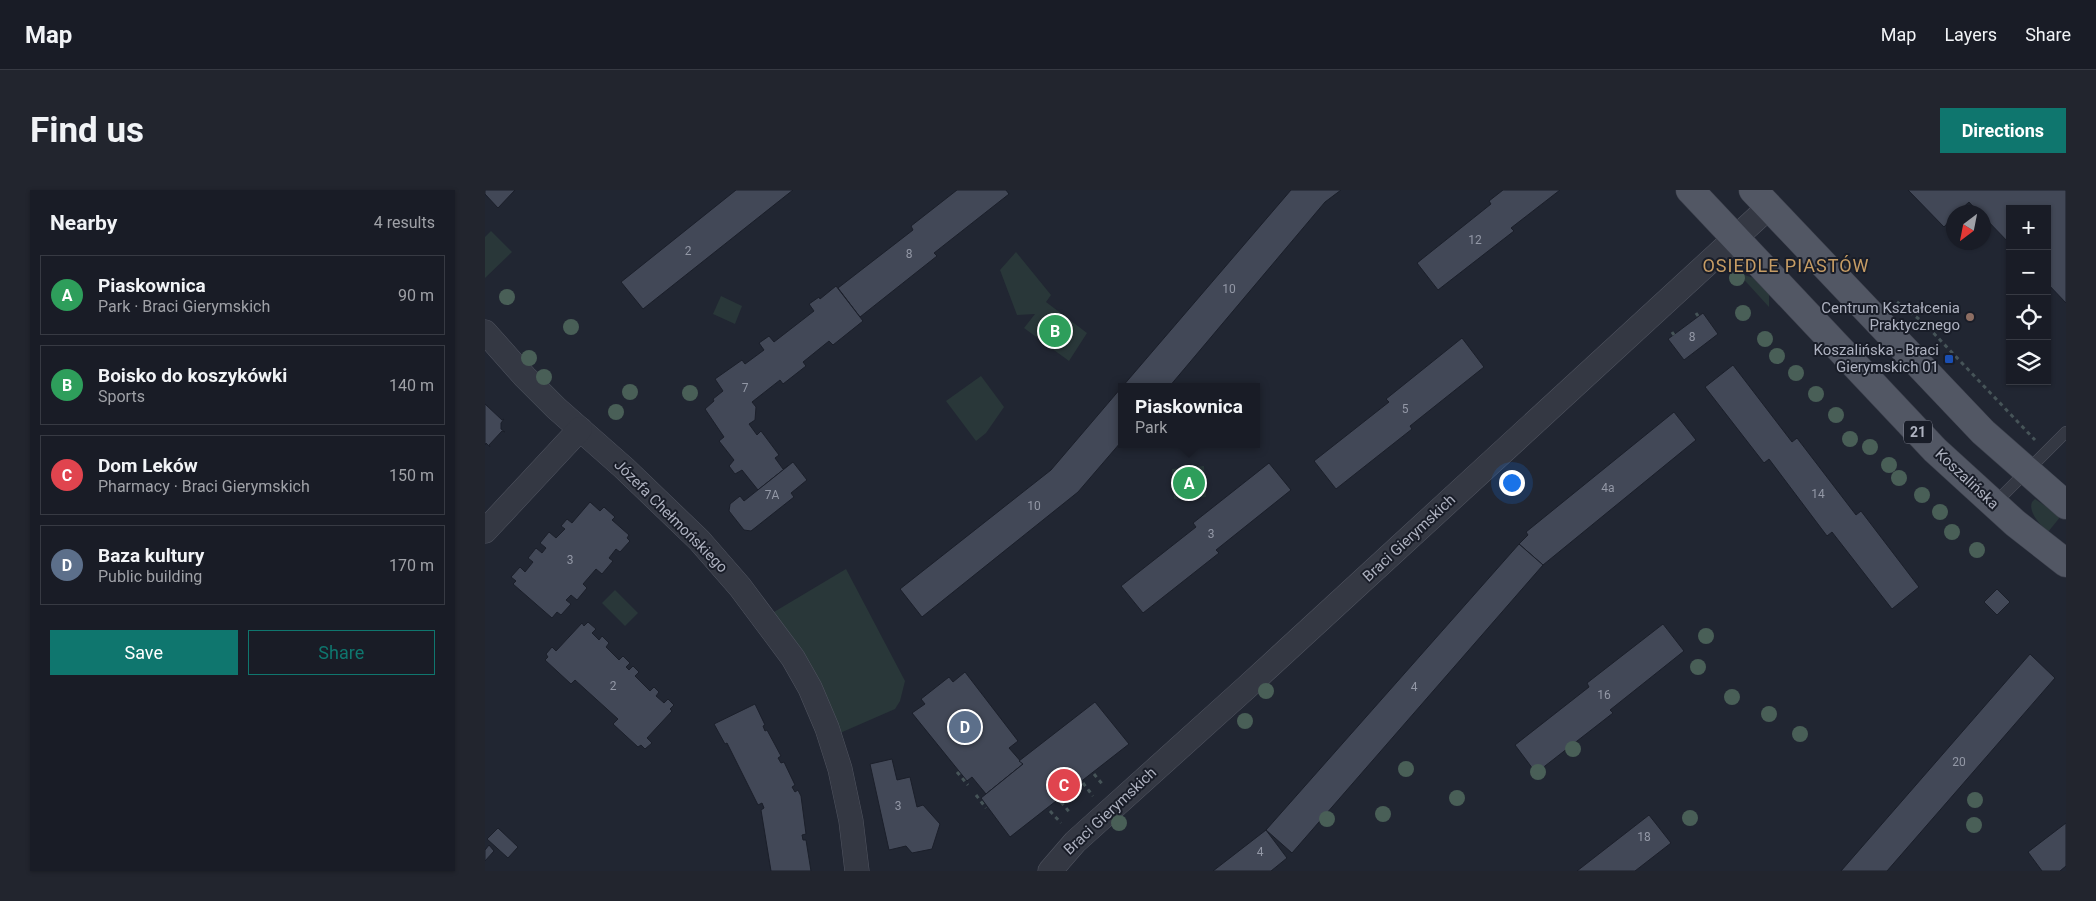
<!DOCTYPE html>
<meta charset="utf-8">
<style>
body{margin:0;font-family:Roboto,sans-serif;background:#22252e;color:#f1f3f6}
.controls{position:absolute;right:15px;top:15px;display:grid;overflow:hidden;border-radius:0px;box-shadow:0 1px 4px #0004}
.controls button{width:45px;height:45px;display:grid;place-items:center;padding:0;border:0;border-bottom:1px solid #373a43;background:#191c26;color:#f1f3f6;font:25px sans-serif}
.compass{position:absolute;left:1461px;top:15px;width:45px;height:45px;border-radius:50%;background:#191c26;box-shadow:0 1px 4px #0004;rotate:212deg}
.you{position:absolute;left:1026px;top:292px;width:18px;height:18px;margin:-12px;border:4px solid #fff;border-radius:50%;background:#1a73e8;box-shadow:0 0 0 8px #1a73e833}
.badge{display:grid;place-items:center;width:32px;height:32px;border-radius:50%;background:#0f766e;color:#fff;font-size:16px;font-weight:700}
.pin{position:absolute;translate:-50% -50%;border:2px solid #fff;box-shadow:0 1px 5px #0006}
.popup{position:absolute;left:633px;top:193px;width:142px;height:65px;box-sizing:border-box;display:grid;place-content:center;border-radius:0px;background:#191c26;filter:drop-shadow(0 1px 4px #0005);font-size:16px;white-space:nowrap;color:#9fa1a7}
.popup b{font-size:19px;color:#f1f3f6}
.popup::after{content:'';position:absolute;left:50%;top:100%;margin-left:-10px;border:10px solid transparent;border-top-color:#191c26}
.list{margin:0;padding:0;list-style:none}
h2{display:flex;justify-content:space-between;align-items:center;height:65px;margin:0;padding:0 20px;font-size:21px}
h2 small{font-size:16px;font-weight:400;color:#9fa1a7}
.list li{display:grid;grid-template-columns:32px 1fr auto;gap:15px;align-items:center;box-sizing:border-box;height:80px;margin:0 10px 10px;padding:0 10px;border:1px solid #373a43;border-radius:0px}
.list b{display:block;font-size:19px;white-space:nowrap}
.list p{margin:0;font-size:16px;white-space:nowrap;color:#9fa1a7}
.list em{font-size:16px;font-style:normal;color:#9fa1a7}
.actions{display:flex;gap:10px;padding:15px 20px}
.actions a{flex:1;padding:11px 0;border:1px solid #0f766e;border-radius:0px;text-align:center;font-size:18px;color:#0f766e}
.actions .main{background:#0f766e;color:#fff}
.icon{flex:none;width:28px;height:28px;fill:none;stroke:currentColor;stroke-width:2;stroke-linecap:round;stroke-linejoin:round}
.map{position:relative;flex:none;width:1581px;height:681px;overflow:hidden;border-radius:0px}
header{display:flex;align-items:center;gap:30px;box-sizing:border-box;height:70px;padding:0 25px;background:#191c26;border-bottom:1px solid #373a43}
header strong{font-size:24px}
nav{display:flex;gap:28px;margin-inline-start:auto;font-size:18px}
.intro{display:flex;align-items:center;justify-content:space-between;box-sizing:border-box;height:120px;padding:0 30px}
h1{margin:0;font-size:35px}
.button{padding:12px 22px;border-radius:0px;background:#0f766e;color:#fff;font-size:18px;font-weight:700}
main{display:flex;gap:30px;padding:0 30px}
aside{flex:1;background:#191c26;border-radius:0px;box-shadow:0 1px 4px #0004}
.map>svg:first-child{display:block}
.green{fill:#293739}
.building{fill:#424857;stroke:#1b1f2a}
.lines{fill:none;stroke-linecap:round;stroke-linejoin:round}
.service-casing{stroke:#515561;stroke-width:12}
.minor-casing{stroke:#515561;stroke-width:25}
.primary-casing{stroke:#3d414d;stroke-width:29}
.path{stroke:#465458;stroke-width:3;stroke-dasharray:4 4;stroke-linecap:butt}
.service{stroke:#343843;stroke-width:11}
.minor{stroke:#343843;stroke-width:24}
.primary{stroke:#525764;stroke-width:28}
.tree{fill:#495f57}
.education-dot{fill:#8d6e63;stroke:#191d28;stroke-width:2}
.transit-dot{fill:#1a4fb4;stroke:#191d28;stroke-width:2}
.labels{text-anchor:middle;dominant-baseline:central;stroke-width:4;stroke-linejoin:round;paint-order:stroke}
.number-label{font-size:12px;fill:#9398a6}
.shield{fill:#191d28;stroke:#818592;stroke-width:1}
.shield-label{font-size:14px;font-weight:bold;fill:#aeb2c0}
.poi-label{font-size:15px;fill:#aeb2c0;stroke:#191d28;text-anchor:end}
.street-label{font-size:15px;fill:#aeb2c0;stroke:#191d28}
.quarter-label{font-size:18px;letter-spacing:1px;fill:#c69c64;stroke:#191d28}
</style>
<header>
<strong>Map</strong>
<nav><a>Map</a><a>Layers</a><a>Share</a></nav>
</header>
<div class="intro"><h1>Find us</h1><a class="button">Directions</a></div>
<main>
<aside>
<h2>Nearby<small>4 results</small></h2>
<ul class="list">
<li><span class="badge" style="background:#2e9e5b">A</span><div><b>Piaskownica</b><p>Park · Braci Gierymskich</p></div><em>90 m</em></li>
<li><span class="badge" style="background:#2e9e5b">B</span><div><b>Boisko do koszykówki</b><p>Sports</p></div><em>140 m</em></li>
<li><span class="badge" style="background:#e0444e">C</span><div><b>Dom Leków</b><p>Pharmacy · Braci Gierymskich</p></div><em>150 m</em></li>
<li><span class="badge" style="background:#5c6f8a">D</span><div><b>Baza kultury</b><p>Public building</p></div><em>170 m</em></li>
</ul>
<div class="actions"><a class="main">Save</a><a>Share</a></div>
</aside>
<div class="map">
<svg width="1581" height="681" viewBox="0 0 1581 681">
<rect width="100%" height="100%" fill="#212632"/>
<g class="green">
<polygon points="6,41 27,62 0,88 0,47"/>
<polygon points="531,62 566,105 561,112 602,143 584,171 539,138 550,124 532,125 515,80"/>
<polygon points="1253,83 1269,88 1284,103 1284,117"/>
<polygon points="236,106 257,116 250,134 228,124"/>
<polygon points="496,186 519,217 501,243 491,251 461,211"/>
<polygon points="719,276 721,307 689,309 687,279"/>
<path d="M1550 309 1576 326 1563 342C1555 335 1543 322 1547 312Z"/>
<polygon points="361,379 420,491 415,511 410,519 355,543 327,483 289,422"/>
<polygon points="130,400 153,423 140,436 117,413"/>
</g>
<g class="building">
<polygon points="0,0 30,0 13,18 0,4"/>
<polygon points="251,0 308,0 158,119 136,92"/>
<polygon points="472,0 521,0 524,4 449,63 452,66 375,127 353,98 428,40 426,36"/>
<polygon points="806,0 856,0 840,12 684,197 637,197"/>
<polygon points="1018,0 1075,0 1026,38 1029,41 953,100 932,73 1006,14 1004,11"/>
<polygon points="1423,0 1581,0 1581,113 1562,93 1562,19 1525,19 1525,54 1498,26 1498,22 1493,22 1484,12 1473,22 1468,22 1468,27 1459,37"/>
<polygon points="351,96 378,131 348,155 344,151 318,172 321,176 298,194 295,190 267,212 271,217 270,230 264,234 272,245 276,241 294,265 290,268 298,279 303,276 273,300 257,280 250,284 244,276 249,270 234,251 239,247 220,219 229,211 228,209 238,201 230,189 257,170 260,174 279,160 274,153 284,146 289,152 329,121 324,114 334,107 335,109"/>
<polygon points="1218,123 1233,144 1199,170 1183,149"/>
<polygon points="977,148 999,177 925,236 927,239 851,299 829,271 904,212 901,209"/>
<polygon points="1248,175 1307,252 1312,248 1371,325 1376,321 1434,397 1407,419 1347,342 1342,346 1284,269 1279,273 1220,197"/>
<polygon points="636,198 636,252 593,302 437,427 415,399 566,280"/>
<polygon points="0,214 17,230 19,229 16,233 16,239 20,242 17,241 4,255 5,257 1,253 0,255"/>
<polygon points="1189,222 1211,250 1058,375 1034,354 1043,345 1041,342"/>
<polygon points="308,272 322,290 306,303 309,307 266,341 259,340 244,321 245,314 255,306 259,311"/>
<polygon points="784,273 806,300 731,360 734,363 658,423 636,396 711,337 708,333"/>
<polygon points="105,312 115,321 119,317 130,327 127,330 144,345 142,348 145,351 135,362 131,359 124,368 128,371 117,384 111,379 98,394 102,398 92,410 86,405 81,410 86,414 76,425 72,422 67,428 28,394 31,391 26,387 35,377 40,382 48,372 43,368 51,358 57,363 61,358 55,353 64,342 71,348 80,339 76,336 82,329 87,333"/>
<polygon points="1034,354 1058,375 807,663 781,640"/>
<polygon points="1512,399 1525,412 1512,425 1499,412"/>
<polygon points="103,432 111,439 107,443 114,450 117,446 124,453 121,457 134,470 138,466 145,473 141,477 144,480 148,476 154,482 150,486 165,501 169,497 174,502 171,506 179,513 183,509 189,515 185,519 187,521 162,548 167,553 160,559 156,555 153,557 128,534 133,529 90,490 86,494 60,470 63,467 61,464 67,457 71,461 97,433 99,436"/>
<polygon points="1178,434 1199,461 1125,520 1128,523 1051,583 1030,555 1104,497 1102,493"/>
<polygon points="1545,464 1570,488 1402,681 1356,681"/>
<polygon points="480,482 533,551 524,558 538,574 501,604 487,587 482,591 427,523 440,514 436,509 464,487 468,492"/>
<polygon points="610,512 644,554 525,647 496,608 538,574 534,571"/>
<polygon points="270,514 280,535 278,536 280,541 282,540 296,566 293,568 296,573 299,572 310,595 307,597 310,602 313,600 316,606 321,644 317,645 318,650 321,650 326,681 286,681 276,620 279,618 277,613 273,615 242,553 240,554 229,534"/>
<polygon points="407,569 412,590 425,587 432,617 438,615 455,634 447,659 427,663 421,656 404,660 385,574"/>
<polygon points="1164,625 1186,653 1150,681 1092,681"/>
<polygon points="1581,633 1581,676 1575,681 1557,681 1543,662"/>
<polygon points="13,638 33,657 23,668 2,649"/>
<polygon points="781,640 802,668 786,681 728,681"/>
<polygon points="4,655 9,661 0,671 0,660"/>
</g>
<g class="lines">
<defs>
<polyline id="service" points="1509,314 1581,242"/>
<g id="minor">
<polyline points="0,142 40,187 71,218 139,278 214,350 255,397 308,468 325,498 342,538 355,579 366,631 372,681"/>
<polyline points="0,341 95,239"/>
<polyline points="565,681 590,652 763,496 1284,17"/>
</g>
<g id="primary">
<polyline points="1205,0 1450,260 1530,333 1581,373"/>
<polyline points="1268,0 1498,242 1581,315"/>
</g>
</defs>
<use href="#service" class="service-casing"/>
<use href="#minor" class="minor-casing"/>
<use href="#primary" class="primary-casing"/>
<g class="path">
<polyline points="1412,112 1439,133 1550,250"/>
<polyline points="1211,123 1213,126"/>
<polyline points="1187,142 1189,145"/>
<polyline points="472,582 483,595"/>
<polyline points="609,584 618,595"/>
<polyline points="598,593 608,606"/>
<polyline points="491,605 501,618"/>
<polyline points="576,612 586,624"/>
<polyline points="565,621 576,633"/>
</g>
<use href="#service" class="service"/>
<use href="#minor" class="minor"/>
<use href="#primary" class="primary"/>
</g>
<g class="tree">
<circle cx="1252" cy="88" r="8"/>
<circle cx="22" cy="107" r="8"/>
<circle cx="1258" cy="123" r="8"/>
<circle cx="86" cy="137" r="8"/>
<circle cx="1280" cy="149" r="8"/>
<circle cx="1292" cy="166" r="8"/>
<circle cx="44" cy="168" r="8"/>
<circle cx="1311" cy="183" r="8"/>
<circle cx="59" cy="187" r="8"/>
<circle cx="145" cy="202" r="8"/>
<circle cx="205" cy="203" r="8"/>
<circle cx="1331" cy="204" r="8"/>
<circle cx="131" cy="222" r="8"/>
<circle cx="1351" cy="225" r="8"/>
<circle cx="1365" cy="249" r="8"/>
<circle cx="1385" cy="257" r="8"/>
<circle cx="1404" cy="275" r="8"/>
<circle cx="1414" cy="288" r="8"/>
<circle cx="1437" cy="305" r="8"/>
<circle cx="1455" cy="322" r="8"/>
<circle cx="1467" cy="342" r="8"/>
<circle cx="1492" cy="360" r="8"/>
<circle cx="1221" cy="446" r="8"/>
<circle cx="1213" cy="477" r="8"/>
<circle cx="781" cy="501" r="8"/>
<circle cx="1247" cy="507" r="8"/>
<circle cx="1284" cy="524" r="8"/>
<circle cx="760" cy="531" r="8"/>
<circle cx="1315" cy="544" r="8"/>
<circle cx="1088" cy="559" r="8"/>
<circle cx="921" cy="579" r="8"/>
<circle cx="1053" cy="582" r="8"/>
<circle cx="972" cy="608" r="8"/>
<circle cx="1490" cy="610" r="8"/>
<circle cx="898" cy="624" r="8"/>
<circle cx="1205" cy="628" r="8"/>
<circle cx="842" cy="629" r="8"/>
<circle cx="634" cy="633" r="8"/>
<circle cx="1489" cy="635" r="8"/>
</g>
<circle class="education-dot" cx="1485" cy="127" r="5"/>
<rect class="transit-dot" x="1459" y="164" width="10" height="10" rx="2.5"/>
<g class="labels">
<g class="number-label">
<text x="990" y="50">12</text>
<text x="203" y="61">2</text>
<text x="424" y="64">8</text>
<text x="744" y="99">10</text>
<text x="1207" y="147">8</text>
<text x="260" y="198">7</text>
<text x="920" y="219">5</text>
<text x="1123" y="298">4a</text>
<text x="1333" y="304">14</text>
<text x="287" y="305">7A</text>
<text x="549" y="316">10</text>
<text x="726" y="344">3</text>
<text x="85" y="370">3</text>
<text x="128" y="496">2</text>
<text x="929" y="497">4</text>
<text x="1119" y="505">16</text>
<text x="1474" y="572">20</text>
<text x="413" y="616">3</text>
<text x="1159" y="647">18</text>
<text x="775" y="662">4</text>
</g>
<rect class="shield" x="1419" y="230.5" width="28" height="23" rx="4"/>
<g class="shield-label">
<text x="1433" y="242">21</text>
</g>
<g class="poi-label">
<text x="1475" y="118">Centrum Kształcenia<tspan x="1475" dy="17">Praktycznego</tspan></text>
<text x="1454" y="160">Koszalińska - Braci<tspan x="1454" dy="17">Gierymskich 01</tspan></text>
</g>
<g class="street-label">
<text transform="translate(1482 289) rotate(43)">Koszalińska</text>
<text transform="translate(186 326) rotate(45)">Józefa Chełmońskiego</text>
<text transform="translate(924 348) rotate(-43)">Braci Gierymskich</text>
<text transform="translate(625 621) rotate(-43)">Braci Gierymskich</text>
</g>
<g class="quarter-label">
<text x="1301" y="75">OSIEDLE PIASTÓW</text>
</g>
</g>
</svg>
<div class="controls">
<button>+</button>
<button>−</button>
<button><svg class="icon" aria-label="locate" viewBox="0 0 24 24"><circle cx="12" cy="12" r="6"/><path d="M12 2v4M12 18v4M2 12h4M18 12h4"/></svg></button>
<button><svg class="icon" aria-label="layers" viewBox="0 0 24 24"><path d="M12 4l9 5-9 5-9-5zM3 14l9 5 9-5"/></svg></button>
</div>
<svg class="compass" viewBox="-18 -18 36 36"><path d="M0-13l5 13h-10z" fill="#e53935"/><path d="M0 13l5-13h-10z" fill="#9fa1a7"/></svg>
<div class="you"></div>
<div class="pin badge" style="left:704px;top:293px;background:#2e9e5b">A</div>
<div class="popup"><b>Piaskownica</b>Park</div>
<div class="pin badge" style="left:570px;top:141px;background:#2e9e5b">B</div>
<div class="pin badge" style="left:579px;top:595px;background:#e0444e">C</div>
<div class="pin badge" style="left:480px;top:537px;background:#5c6f8a">D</div>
</div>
</main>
